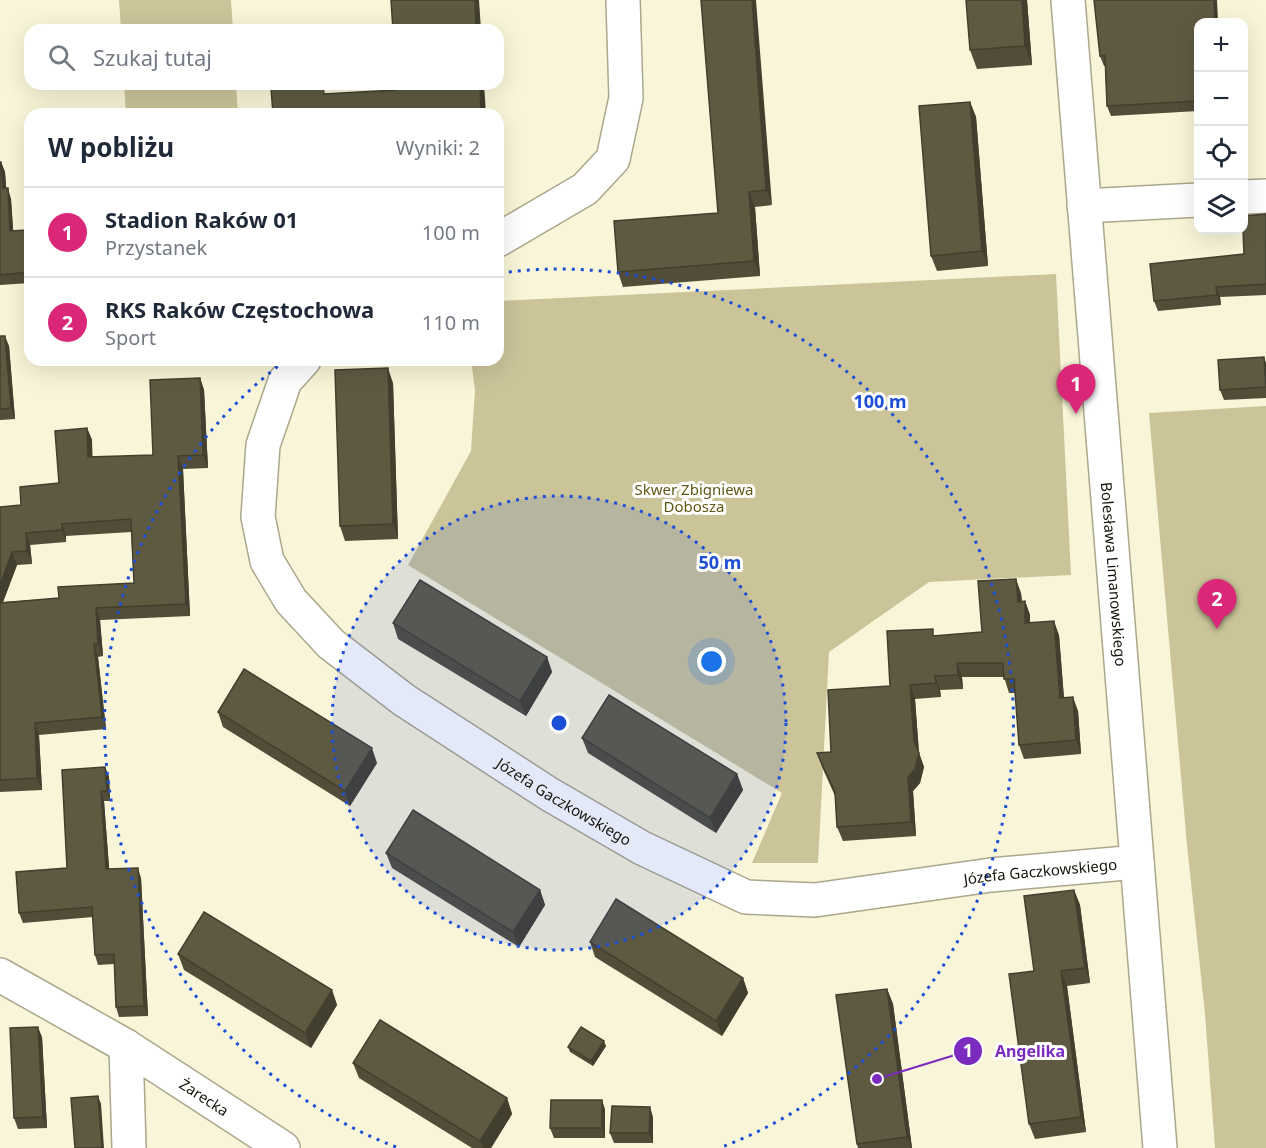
<!DOCTYPE html>
<html lang="pl">
<meta charset="utf-8">
<style>
body{margin:0;font-family:"Noto Sans",sans-serif;background:#f6f6f7;color:#1f2937}
.controls{position:absolute;right:18px;top:18px;display:grid;overflow:hidden;border-radius:12px;box-shadow:0 6px 24px #0002}
.controls button{width:54px;height:54px;display:grid;place-items:center;padding:0;border:0;border-bottom:2px solid #e0e1e3;background:#fff;color:#1f2937;font:30px sans-serif}
.you{position:absolute;left:712px;top:662px;width:21px;height:21px;margin:-15px;border:4px solid #fff;border-radius:50%;background:#1a73e8;box-shadow:0 0 0 9px #1a73e833}
.badge{display:grid;place-items:center;width:39px;height:39px;border-radius:50%;background:#db2777;color:#fff;font-size:20px;font-weight:700}
.pin{position:absolute;translate:-50% -50px;filter:drop-shadow(0 2px 3px #0008)}
.pin::after{content:'';position:absolute;top:32px;width:21px;height:18px;background:inherit;clip-path:polygon(0 0,100% 0,50% 100%)}
.list{margin:0;padding:0;list-style:none}
h2{display:flex;justify-content:space-between;align-items:center;height:78px;margin:0;padding:0 24px;font-size:26px}
h2 small{font-size:20px;font-weight:400;color:#747a83}
.list li{display:grid;grid-template-columns:39px 1fr auto;gap:18px;align-items:center;box-sizing:border-box;height:90px;padding:0 24px;border-top:2px solid #e0e1e3}
.list b{display:block;font-size:22px;white-space:nowrap}
.list p{margin:0;font-size:20px;white-space:nowrap;color:#747a83}
.list em{font-size:20px;font-style:normal;color:#747a83}
.icon{flex:none;width:33px;height:33px;fill:none;stroke:currentColor;stroke-width:2;stroke-linecap:round;stroke-linejoin:round}
.map{position:relative;flex:none;width:1266px;height:1148px;overflow:hidden}
.search{position:absolute;background:#fff;box-shadow:0 6px 24px #0002;left:24px;top:24px;width:480px;height:66px;display:flex;align-items:center;gap:15px;box-sizing:border-box;padding:0 21px;border-radius:18px;color:#747a83;font-size:22px}
.panel{position:absolute;background:#fff;box-shadow:0 6px 24px #0002;left:24px;top:108px;width:480px;height:258px;border-radius:18px}
.map>svg:first-child{display:block}
.green{fill:#cbc499}
.lines{fill:none;stroke-linecap:round;stroke-linejoin:round}
.minor-casing{stroke:#aba78c;stroke-width:36}
.minor{stroke:#fff;stroke-width:33}
.wall{fill:#514d39;fill-rule:evenodd}
.shaded-wall{fill:#423f2e}
.building{fill:#5e5a42;stroke:#423f2e;stroke-width:1.5}
.ring{fill:none;stroke:#1d4ed8;stroke-width:3;stroke-dasharray:3 6}
.labels{text-anchor:middle;dominant-baseline:central;stroke-width:6;stroke-linejoin:round;paint-order:stroke}
.park-label{font-size:15px;fill:#625815;stroke:#fff}
.street-label{font-size:15px;fill:#16140a;stroke:#fff}
.centre{fill:#1d4ed8;stroke:#fff;stroke-width:3}
.ring-label{font-size:18px;text-anchor:middle;font-weight:bold;fill:#1d4ed8;stroke:#fff;stroke-width:6;stroke-linejoin:round;paint-order:stroke}
.leader{fill:none;stroke:#7b2cbf;stroke-width:2}
.callout-dot{fill:#7b2cbf;stroke:#fff;stroke-width:2}
.mark-label{font-size:18px;text-anchor:middle;font-weight:bold;fill:#fff}
.callout-label{font-size:16px;text-anchor:middle;font-weight:bold;fill:#7b2cbf;stroke:#fff;stroke-width:6;stroke-linejoin:round;paint-order:stroke}
</style>
<div class="map">
<svg width="1266" height="1148" viewBox="0 0 1266 1148">
<rect width="100%" height="100%" fill="#f9f5d8"/>
<g class="green">
<polygon points="119,0 231,0 233,30 121,30"/>
<polygon points="124,84 236,84 238,114 126,114"/>
<polygon points="1056,274 1071,575 929,582 829,652 818,863 752,863 782,793 408,565 471,451 475,390 471,360 498,360 498,301"/>
<polygon points="1266,406 1266,1148 1215,1148 1205,1014 1187,845 1149,413"/>
</g>
<g class="lines">
<defs>
<g id="minor">
<path id="s1" d="M1068 0 1160 1148"/>
<polyline points="1244,197 1266,196"/>
<polyline points="1084,206 1198,200"/>
<polyline points="498,240 585,189 613,159 626,98 623,0"/>
<path id="s2" d="M304 360 285 381 263 445 258 517 267 561 291 601 331 644 404 700 549 794 642 848 746 897 815 900 991 875 1137 862"/>
<path id="s3" d="M0 975 126 1046 283 1148"/>
<polyline points="126,1046 129,1148"/>
</g>
</defs>
<use href="#minor" class="minor-casing"/>
<use href="#minor" class="minor"/>
</g>
<g class="wall">
<polygon points="701,0 772,205 755,207 760,276 623,287 618,272 718,213"/>
<polygon points="1027,0 1032,65 977,69 970,50"/>
<polygon points="1198,22 1198,111 1111,116 1107,106 1105,66 1104,66 1100,56"/>
<polygon points="970,102 976,117 988,266 937,271 931,256"/>
<polygon points="0,162 1,162 5,172 6,188 11,199 13,231 28,230 30,236 30,283 0,285"/>
<polygon points="1266,214 1266,295 1220,297 1221,305 1158,311 1154,301 1244,254"/>
<polygon points="0,336 9,346 15,419 0,420"/>
<polygon points="1266,363 1266,398 1224,400 1220,390"/>
<path d="M200 378 204 390 208 468 183 469 190 616 100 620 103 656 98 657 106 729 39 735 42 790 0 792V507L21 505 59 483 87 428 92 440V457L153 455ZM131 532 134 583 59 598 3 602 17 565 32 564 30 545 66 542V536Z"/>
<polygon points="393,383 398,539 345,541 340,526"/>
<polygon points="1021,593 1022,602 1025,601 1030,615 1030,623 1059,635 1064,698 1078,711 1081,754 1024,759 1019,745 1015,693 1009,693 1004,677 962,677 963,689 940,690 941,697 915,699 919,753 924,767 920,783 913,791 916,836 843,841 837,827 835,796 822,767 817,753 831,752 890,686 982,632"/>
<polygon points="393,623 547,657 552,672 526,716 398,639"/>
<polygon points="218,712 377,763 350,806 223,727"/>
<polygon points="582,738 737,774 743,790 716,833 588,753"/>
<polygon points="105,767 109,777 110,801 104,801 109,869 141,878 148,1016 119,1017 116,1007 114,964 98,965 95,955 93,917 23,923 19,913 67,868"/>
<polygon points="386,853 540,890 545,905 519,947 392,868"/>
<polygon points="1074,890 1080,905 1090,983 1067,986 1086,1132 1035,1139 1029,1124"/>
<polygon points="590,942 743,978 748,993 722,1036 595,957"/>
<polygon points="178,954 332,990 337,1005 311,1048 184,970"/>
<polygon points="887,989 893,1004 912,1148 858,1148 857,1144"/>
<polygon points="42,1037 47,1128 18,1129 14,1118"/>
<polygon points="606,1046 593,1066 570,1052 568,1047"/>
<polygon points="353,1063 507,1098 512,1114 491,1148 472,1148 359,1078"/>
<polygon points="602,1100 605,1110 605,1138 554,1138 550,1128"/>
<polygon points="653,1117 653,1143 614,1143 610,1133"/>
</g>
<g class="shaded-wall">
<polygon points="475,0 479,0 481,30 476,30"/>
<polygon points="752,0 756,0 772,205 766,190"/>
<polygon points="1022,0 1027,0 1032,65 1025,46"/>
<polygon points="1214,0 1217,0 1218,22 1215,22"/>
<polygon points="480,84 484,84 486,114 481,114"/>
<polygon points="970,102 976,117 988,266 982,251"/>
<polygon points="1,162 5,172 7,199 3,188"/>
<polygon points="8,188 11,199 14,242 10,231"/>
<polygon points="749,192 755,207 760,276 754,261"/>
<polygon points="1216,287 1220,297 1221,305 1217,295"/>
<polygon points="5,336 9,346 15,419 11,408"/>
<polygon points="1264,357 1266,363 1266,387"/>
<polygon points="388,368 393,383 398,539 393,524"/>
<polygon points="200,378 204,390 208,468 203,455"/>
<polygon points="87,428 92,440 93,470 88,457"/>
<polygon points="178,456 183,469 190,616 186,604"/>
<polygon points="62,524 66,536 66,542 62,530"/>
<polygon points="26,533 30,545 32,564 27,551"/>
<polygon points="12,552 17,565 0,610 0,586"/>
<polygon points="1016,579 1021,593 1023,616 1018,602"/>
<polygon points="1025,601 1030,615 1030,637 1025,623"/>
<polygon points="96,608 100,620 103,656 98,644"/>
<polygon points="1054,621 1059,635 1065,712 1060,698"/>
<polygon points="94,644 98,657 106,729 102,717"/>
<polygon points="547,657 552,672 526,716 520,701"/>
<polygon points="957,663 962,677 963,689 958,675"/>
<polygon points="935,676 940,690 941,697 936,683"/>
<polygon points="910,685 915,699 919,753 924,767 920,783 913,791 916,836 911,822 908,777 914,741"/>
<polygon points="1073,697 1078,711 1081,754 1076,740"/>
<polygon points="35,723 39,735 42,790 37,778"/>
<polygon points="372,748 377,763 350,806 345,791"/>
<polygon points="105,767 109,777 110,801 107,791"/>
<polygon points="737,774 743,790 716,833 710,818"/>
<polygon points="101,791 104,801 110,879 106,869"/>
<polygon points="138,868 141,878 148,1016 144,1006"/>
<polygon points="540,890 545,905 519,947 513,932"/>
<polygon points="1074,890 1080,905 1090,983 1085,968"/>
<polygon points="1061,971 1067,986 1086,1132 1081,1117"/>
<polygon points="743,978 748,993 722,1036 716,1021"/>
<polygon points="887,989 893,1004 912,1148 911,1148 907,1137"/>
<polygon points="332,990 337,1005 311,1048 305,1033"/>
<polygon points="38,1027 42,1037 47,1128 43,1117"/>
<polygon points="604,1041 606,1046 593,1066 591,1061"/>
<polygon points="98,1096 101,1104 104,1148 102,1148"/>
<polygon points="507,1098 512,1114 491,1148 483,1148 480,1141"/>
<polygon points="602,1100 605,1110 605,1138 602,1128"/>
<polygon points="650,1107 653,1117 653,1143 649,1133"/>
</g>
<g class="building">
<polygon points="391,0 475,0 476,30 393,30"/>
<polygon points="701,0 752,0 766,190 749,192 754,261 618,272 614,221 718,213"/>
<polygon points="966,0 1022,0 1025,46 970,50"/>
<polygon points="1094,0 1214,0 1215,22 1198,22 1198,101 1107,106 1105,55 1100,56"/>
<polygon points="396,84 480,84 481,114 273,114 271,88 323,85 324,94 396,90"/>
<polygon points="970,102 982,251 931,256 919,106"/>
<polygon points="0,162 1,162 3,188 8,188 10,231 28,230 30,255 30,272 0,275"/>
<polygon points="1266,214 1266,284 1216,287 1217,295 1154,301 1150,264 1244,254 1243,230 1244,216"/>
<polygon points="0,336 5,336 11,408 0,409"/>
<polygon points="1264,357 1266,387 1220,390 1218,360"/>
<polygon points="388,368 393,524 340,526 335,370"/>
<polygon points="200,378 203,455 178,456 186,604 96,608 98,644 94,644 102,717 35,723 37,778 0,780 0,603 59,598 58,587 134,583 131,519 62,524 62,530 26,533 27,551 12,552 0,586 0,507 21,505 20,487 59,483 55,431 87,428 88,457 153,455 150,380"/>
<polygon points="1016,579 1018,602 1025,601 1025,623 1054,621 1060,698 1073,697 1076,740 1019,745 1014,679 1004,679 1003,663 957,663 958,675 935,676 936,683 910,685 914,741 919,753 915,769 908,777 911,822 837,827 835,792 817,753 831,752 828,690 890,686 887,631 933,629 933,636 982,632 978,581"/>
<polygon points="420,580 547,657 520,701 393,623"/>
<polygon points="244,669 372,748 345,791 218,712"/>
<polygon points="609,695 737,774 710,818 582,738"/>
<polygon points="105,767 107,791 101,791 106,869 138,868 144,1006 116,1007 114,954 95,955 92,907 19,913 16,872 67,868 62,770"/>
<polygon points="413,810 540,890 513,932 386,853"/>
<polygon points="1074,890 1085,968 1061,971 1081,1117 1029,1124 1009,974 1034,971 1024,896"/>
<polygon points="616,899 743,978 716,1021 590,942"/>
<polygon points="204,912 332,990 305,1033 178,954"/>
<polygon points="887,989 907,1137 857,1144 836,995"/>
<polygon points="380,1020 507,1098 480,1141 353,1063"/>
<polygon points="38,1027 43,1117 14,1118 10,1028"/>
<polygon points="581,1027 604,1041 591,1061 568,1047"/>
<polygon points="98,1096 102,1148 75,1148 71,1098"/>
<polygon points="551,1100 602,1100 602,1128 550,1128"/>
<polygon points="612,1106 650,1107 649,1133 610,1133"/>
</g>
<circle cx="559" cy="723" r="227" fill="#1d4ed8" fill-opacity=".12"/>
<g class="ring">
<circle cx="559" cy="723" r="227"/>
<path d="M396 1147A454 454 0 0 1 286 360M500 273A454 454 0 0 1 722 1147"/>
</g>
<g class="labels">
<g class="park-label">
<text x="694" y="489">Skwer Zbigniewa<tspan x="694" dy="17">Dobosza</tspan></text>
</g>
<g class="street-label">
<text stroke="none"><textPath href="#s1" startOffset="576">Bolesława Limanowskiego</textPath></text>
<text stroke="none"><textPath href="#s2" startOffset="600">Józefa Gaczkowskiego</textPath></text>
<text stroke="none"><textPath href="#s2" startOffset="1102">Józefa Gaczkowskiego</textPath></text>
<text stroke="none"><textPath href="#s3" startOffset="238">Żarecka</textPath></text>
</g>
</g>
<circle cx="559" cy="723" r="9" class="centre"/>
<g class="ring-label">
<text x="880" y="408">100 m</text>
<text x="720" y="569">50 m</text>
</g>
<path class="leader" d="M877 1079L968 1051"/>
<g class="callout-dot">
<circle cx="877" cy="1079" r="6"/>
<circle cx="968" cy="1051" r="15"/>
</g>
<g class="mark-label">
<text x="968" y="1057">1</text>
</g>
<g class="callout-label">
<text x="1030" y="1057">Angelika</text>
</g>
</svg>
<div class="controls">
<button>+</button>
<button>−</button>
<button><svg class="icon" aria-label="locate" viewBox="0 0 24 24"><circle cx="12" cy="12" r="6"/><path d="M12 2v4M12 18v4M2 12h4M18 12h4"/></svg></button>
<button><svg class="icon" aria-label="layers" viewBox="0 0 24 24"><path d="M12 4l9 5-9 5-9-5zM3 14l9 5 9-5"/></svg></button>
</div>
<div class="you"></div>
<div class="pin badge" style="left:1076px;top:414px">1</div>
<div class="pin badge" style="left:1217px;top:629px">2</div>
<div class="search"><svg class="icon" aria-label="search" viewBox="0 0 24 24"><circle cx="10" cy="10" r="6"/><path d="M15 15l6 6"/></svg>Szukaj tutaj</div>
<section class="panel">
<h2>W pobliżu<small>Wyniki: 2</small></h2>
<ul class="list">
<li><span class="badge">1</span><div><b>Stadion Raków 01</b><p>Przystanek</p></div><em>100 m</em></li>
<li><span class="badge">2</span><div><b>RKS Raków Częstochowa</b><p>Sport</p></div><em>110 m</em></li>
</ul>
</section>
</div>
